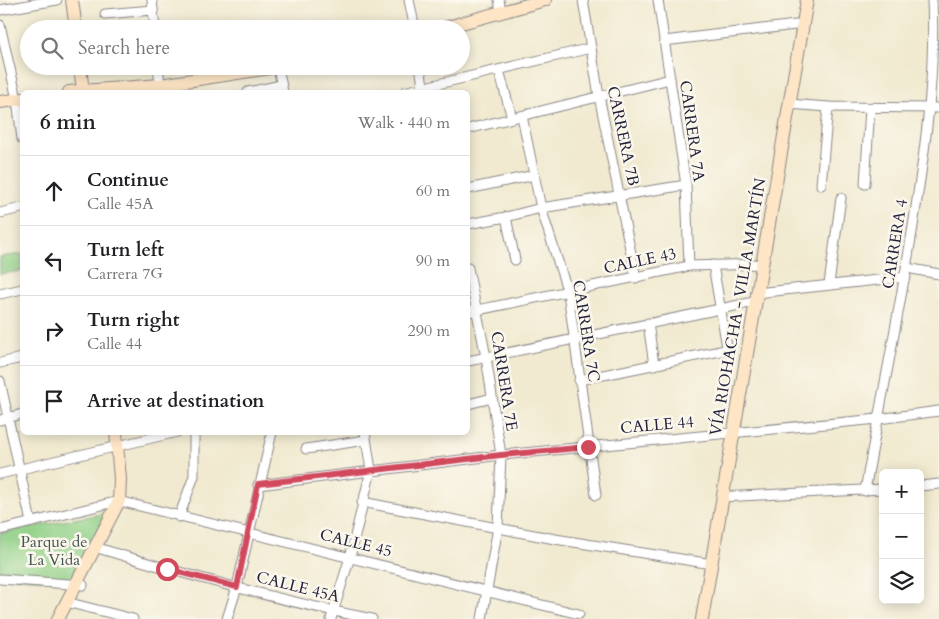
<!DOCTYPE html>
<meta charset="utf-8">
<style>
body{margin:0;font-family:Cardo,serif;background:#f2f2f2;color:#202124}
.controls{position:absolute;right:15px;bottom:15px;display:grid;overflow:hidden;border-radius:8px;box-shadow:0 2px 12px #0003}
.controls button{width:45px;height:45px;display:grid;place-items:center;padding:0;border:0;border-bottom:1px solid #e0e0e0;background:#fff;color:#202124;font:25px sans-serif}
.stop{position:absolute;width:15px;height:15px;margin:-11px;border:4px solid #d1495b;border-radius:50%;background:#fff}
.stop.end{background:#d1495b;border-color:#fff;box-shadow:0 1px 5px #0008}
.list{margin:0;padding:0;list-style:none}
h2{display:flex;justify-content:space-between;align-items:center;height:65px;margin:0;padding:0 20px;font-size:21px}
h2 small{font-size:16px;font-weight:400;color:#757577}
.list li{display:grid;grid-template-columns:32px 1fr auto;gap:15px;align-items:center;box-sizing:border-box;height:70px;padding:0 20px;border-top:1px solid #e0e0e0}
.list b{display:block;font-size:19px;white-space:nowrap}
.list p{margin:0;font-size:16px;white-space:nowrap;color:#757577}
.list em{font-size:16px;font-style:normal;color:#757577}
.icon{flex:none;width:28px;height:28px;fill:none;stroke:currentColor;stroke-width:2;stroke-linecap:round;stroke-linejoin:round}
.map{position:relative;flex:none;width:939px;height:619px;overflow:hidden}
.search{position:absolute;background:#fff;box-shadow:0 2px 12px #0003;left:20px;top:20px;width:450px;height:55px;display:flex;align-items:center;gap:12px;box-sizing:border-box;padding:0 18px;border-radius:28px;color:#757577;font-size:19px}
.panel{position:absolute;background:#fff;box-shadow:0 2px 12px #0003;left:20px;top:90px;width:450px;height:345px;border-radius:8px}
.map>svg:first-child{display:block}
.green{fill:#91d087;stroke:#5a7961}
.lines{fill:none;stroke-linecap:round;stroke-linejoin:round}
.street-casing{stroke:#8a8686;stroke-width:11}
.secondary-casing{stroke:#8a8686;stroke-width:14}
.street{stroke:#fff;stroke-width:9}
.secondary{stroke:#fde5c5;stroke-width:12}
.route{stroke:#d1495b;stroke-width:6}
.labels{text-anchor:middle;dominant-baseline:central;stroke-width:5;stroke-linejoin:round;paint-order:stroke}
.street-label{font-size:16px;fill:#22223b;stroke:#fbf7ec}
.park-label{font-size:16px;fill:#435652;stroke:#fbf7ec}
</style>
<div class="map">
<svg width="939" height="619" viewBox="0 0 939 619">
<rect width="100%" height="100%" fill="#fbf7ec"/>
<filter id="ink" filterUnits="userSpaceOnUse"><feTurbulence type="fractalNoise" baseFrequency=".02" numOctaves="2"/><feDisplacementMap in="SourceGraphic" scale="10" xChannelSelector="R" yChannelSelector="G"/><feConvolveMatrix kernelMatrix="1 2 1 2 8 2 1 2 1" color-interpolation-filters="sRGB"/></filter>
<filter id="wash" filterUnits="userSpaceOnUse"><feTurbulence type="fractalNoise" baseFrequency=".0096" numOctaves="4" result="noise"/><feDisplacementMap in="SourceGraphic" scale="20" xChannelSelector="R" yChannelSelector="G"/><feGaussianBlur stdDeviation="1.12" result="paint"/><feColorMatrix in="noise" values="0 0 0 0 0 0 0 0 0 0 0 0 0 0 0 0 0 1.4 0 .05"/><feComposite in="paint" operator="in"/></filter>
<g filter="url(#wash)">
<rect width="100%" height="100%" fill="#f1ead0"/>
<g class="green">
<polygon points="22,254 22,271 0,274 0,257"/>
<polygon points="106,513 71,581 0,577 0,533"/>
</g>
</g>
<g filter="url(#ink)">
<g class="lines">
<defs>
<g id="street">
<polyline points="152,0 155,29"/>
<polyline points="409,0 415,29"/>
<polyline points="499,0 501,12"/>
<polyline points="583,0 599,96 636,278"/>
<polyline points="658,0 686,185 689,266"/>
<polyline points="0,10 57,0"/>
<polyline points="105,14 153,10"/>
<polyline points="0,25 17,99 22,139"/>
<polyline points="664,41 804,24"/>
<polyline points="158,66 160,85"/>
<polyline points="420,66 424,92"/>
<polyline points="278,67 283,92"/>
<polyline points="499,70 512,118"/>
<polyline points="248,92 281,85"/>
<polyline points="404,92 591,48"/>
<polyline points="789,104 828,107 939,108"/>
<polyline points="522,116 541,208 568,293 596,495"/>
<polyline points="468,129 670,79"/>
<polyline points="865,184 870,108"/>
<polyline points="821,185 828,107"/>
<polyline points="468,189 535,175"/>
<polyline points="0,213 22,208"/>
<polyline points="506,217 515,260"/>
<polyline points="468,224 506,217 541,208 686,185"/>
<polyline points="468,268 486,357 501,455 498,527 482,619"/>
<polyline points="907,268 939,274"/>
<polyline points="829,284 841,198"/>
<polyline points="756,293 906,277"/>
<polyline points="0,294 22,289"/>
<polyline points="468,312 689,266 762,264"/>
<polyline points="648,323 654,365"/>
<polyline points="468,361 754,302"/>
<polyline points="0,363 22,358"/>
<polyline points="579,380 725,350 727,347 713,265"/>
<polyline points="0,381 31,522"/>
<polyline points="468,404 492,398"/>
<polyline points="0,420 22,414"/>
<polyline points="306,449 366,440"/>
<polyline points="0,474 177,432"/>
<polyline points="258,485 501,455 878,419 939,411"/>
<polyline points="920,486 939,484"/>
<path d="M865 491C882 392 904 293 918 193 928 128 935 65 932 0"/>
<polyline points="722,497 883,489"/>
<polyline points="362,502 555,539 712,564"/>
<polyline points="179,517 194,476 194,432"/>
<polyline points="0,530 119,501 579,614"/>
<path d="M101 549C190 576 281 601 372 619"/>
<polyline points="0,579 83,585"/>
<polyline points="66,602 133,619"/>
<polyline points="227,619 237,587 272,432"/>
<polyline points="331,619 350,557 371,470 365,432"/>
</g>
<g id="secondary">
<polyline points="72,0 76,29"/>
<polyline points="440,29 545,0"/>
<polyline points="80,66 83,92"/>
<polyline points="69,92 160,85 283,66"/>
<polyline points="0,102 22,99"/>
<polyline points="58,619 119,501 120,479 116,432"/>
<polyline points="702,619 807,0"/>
</g>
</defs>
<use href="#street" class="street-casing"/>
<use href="#secondary" class="secondary-casing"/>
<use href="#street" class="street"/>
<use href="#secondary" class="secondary"/>
</g>
</g>
<g class="lines" filter="url(#ink)">
<polyline class="route" points="167,569 237,587 258,484 501,455 588,447"/>
</g>
<g class="labels">
<g class="street-label">
<text transform="translate(692 131) rotate(82)">CARRERA 7A</text>
<text transform="translate(623 136) rotate(78)">CARRERA 7B</text>
<text transform="translate(895 244) rotate(-81)">CARRERA 4</text>
<text transform="translate(640 261) rotate(-12)">CALLE 43</text>
<text transform="translate(738 307) rotate(-80)">VÍA RIOHACHA - VILLA MARTÍN</text>
<text transform="translate(586 331) rotate(81)">CARRERA 7C</text>
<text transform="translate(504 381) rotate(81)">CARRERA 7E</text>
<text transform="translate(657 425) rotate(-5)">CALLE 44</text>
<text transform="translate(356 543) rotate(14)">CALLE 45</text>
<text transform="translate(298 587) rotate(14)">CALLE 45A</text>
</g>
<g class="park-label">
<text x="54" y="542">Parque de<tspan x="54" dy="18">La Vida</tspan></text>
</g>
</g>
</svg>
<div class="controls">
<button>+</button>
<button>−</button>
<button><svg class="icon" aria-label="layers" viewBox="0 0 24 24"><path d="M12 4l9 5-9 5-9-5zM3 14l9 5 9-5"/></svg></button>
</div>
<div class="stop" style="left:167px;top:569px"></div>
<div class="stop end" style="left:588px;top:447px"></div>
<div class="search"><svg class="icon" aria-label="search" viewBox="0 0 24 24"><circle cx="10" cy="10" r="6"/><path d="M15 15l6 6"/></svg>Search here</div>
<section class="panel">
<h2>6 min<small>Walk · 440 m</small></h2>
<ul class="list">
<li><svg class="icon" aria-label="ahead" viewBox="0 0 24 24"><path d="M12 20V5M6 11l6-6 6 6"/></svg><div><b>Continue</b><p>Calle 45A</p></div><em>60 m</em></li>
<li><svg class="icon" aria-label="left" viewBox="0 0 24 24"><path d="M17 20v-9H6M10 6l-5 5 5 5"/></svg><div><b>Turn left</b><p>Carrera 7G</p></div><em>90 m</em></li>
<li><svg class="icon" aria-label="right" viewBox="0 0 24 24"><path d="M7 20v-9h11M14 6l5 5-5 5"/></svg><div><b>Turn right</b><p>Calle 44</p></div><em>290 m</em></li>
<li><svg class="icon" aria-label="arrive" viewBox="0 0 24 24"><path d="M6 21V4h12l-3 4 3 4H6"/></svg><div><b>Arrive at destination</b></div></li>
</ul>
</section>
</div>
